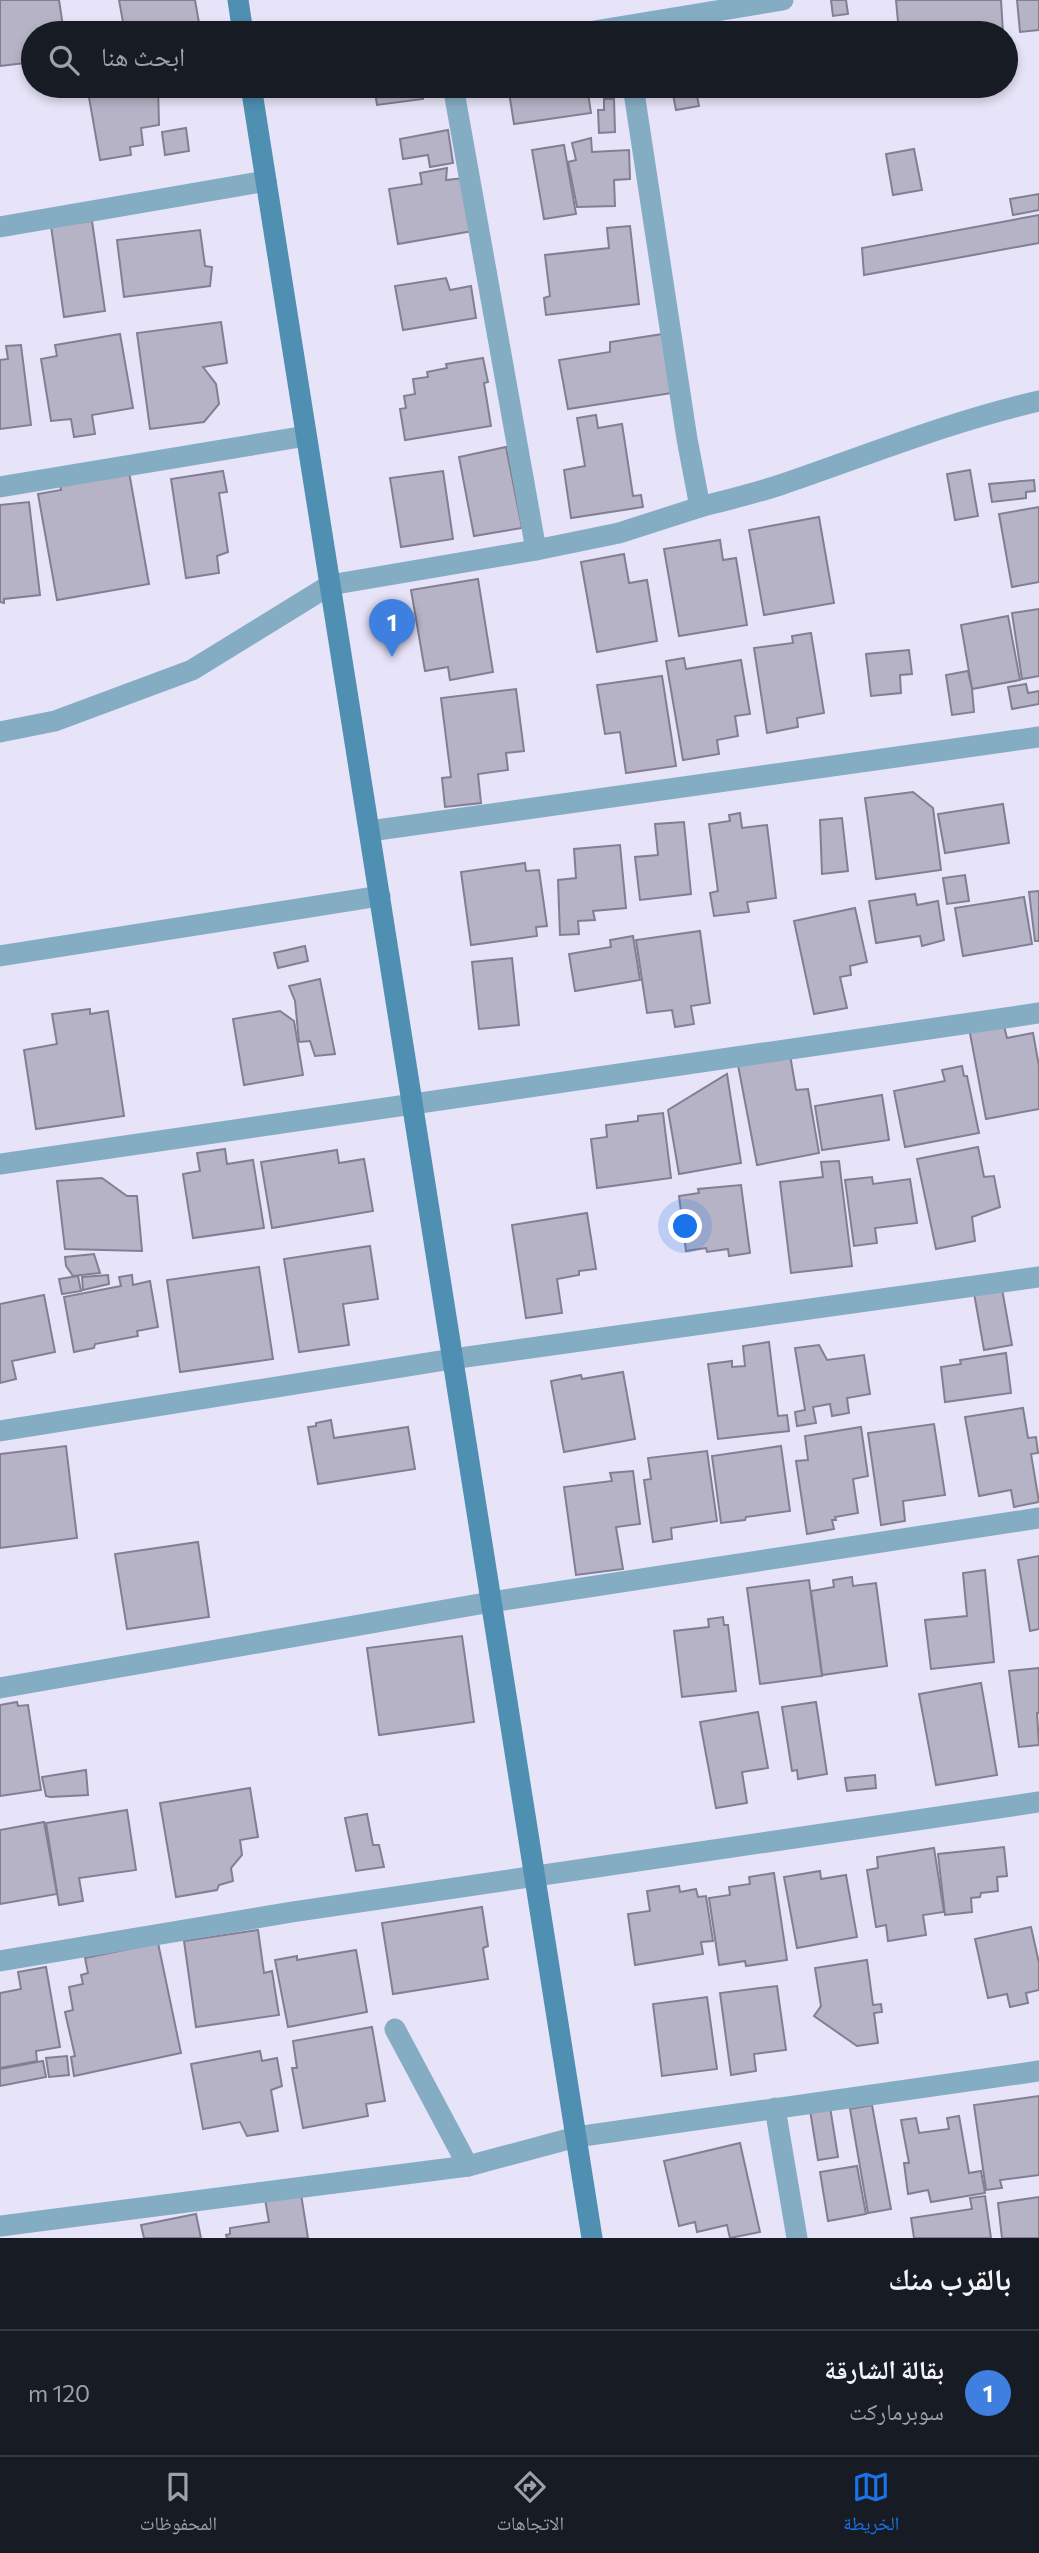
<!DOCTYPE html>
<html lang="ar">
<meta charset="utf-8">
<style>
body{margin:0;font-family:Commissioner,"Noto Naskh Arabic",sans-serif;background:#242831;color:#f1f3f6;direction:rtl}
.you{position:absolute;left:686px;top:1227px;width:24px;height:24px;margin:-18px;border:5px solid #fff;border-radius:50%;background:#1a73e8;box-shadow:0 0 0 10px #1a73e833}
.badge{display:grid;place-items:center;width:46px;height:46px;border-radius:50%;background:#1a73e8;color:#fff;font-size:23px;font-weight:700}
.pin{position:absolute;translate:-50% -58px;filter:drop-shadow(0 2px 4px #0008)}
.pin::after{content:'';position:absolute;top:37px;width:24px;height:21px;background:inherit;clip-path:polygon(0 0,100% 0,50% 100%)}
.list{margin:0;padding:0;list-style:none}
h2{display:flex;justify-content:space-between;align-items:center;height:91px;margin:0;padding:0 28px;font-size:30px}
h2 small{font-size:23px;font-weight:400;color:#9ea1a6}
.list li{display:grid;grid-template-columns:46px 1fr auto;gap:21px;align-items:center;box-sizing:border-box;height:126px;padding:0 28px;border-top:2px solid #363941}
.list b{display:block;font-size:26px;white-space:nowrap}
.list p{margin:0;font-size:23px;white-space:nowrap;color:#9ea1a6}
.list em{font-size:23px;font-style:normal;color:#9ea1a6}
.icon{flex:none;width:38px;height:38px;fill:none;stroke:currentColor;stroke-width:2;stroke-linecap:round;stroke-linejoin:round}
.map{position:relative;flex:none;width:1039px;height:2238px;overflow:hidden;direction:ltr}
.search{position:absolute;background:#171b24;box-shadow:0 4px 10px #0003;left:21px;right:21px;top:21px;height:77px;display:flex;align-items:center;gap:18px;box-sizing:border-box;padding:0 24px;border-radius:38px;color:#9ea1a6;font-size:26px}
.sheet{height:217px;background:#171b24}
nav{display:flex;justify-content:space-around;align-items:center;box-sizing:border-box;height:98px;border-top:2px solid #363941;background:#171b24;font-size:19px;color:#9ea1a6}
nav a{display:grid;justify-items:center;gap:4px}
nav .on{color:#1a73e8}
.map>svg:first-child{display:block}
.building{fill:#b7b3c7;stroke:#837f92;stroke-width:2}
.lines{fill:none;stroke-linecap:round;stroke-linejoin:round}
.street{stroke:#84adc4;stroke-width:21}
.secondary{stroke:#4f8fb1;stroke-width:21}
</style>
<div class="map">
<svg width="1039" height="2238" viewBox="0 0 1039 2238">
<rect width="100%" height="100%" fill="#e7e3f8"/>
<g class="building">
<polygon points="0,0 59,0 64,33 33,33 33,62 0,66"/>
<polygon points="119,0 195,0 199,23 140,33 125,33"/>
<polygon points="831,0 846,0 848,14 833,16"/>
<polygon points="896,0 1001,0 1003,33 899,33"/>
<polygon points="1017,0 1039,0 1039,30 1020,32"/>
<polygon points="691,24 693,33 664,33 663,27"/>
<polygon points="87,86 158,86 159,125 141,128 143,145 130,147 131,155 100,160"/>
<polygon points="374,86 421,86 423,99 377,105"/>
<polygon points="508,86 587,86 591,113 514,124"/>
<polygon points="695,86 699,106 676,110 672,89"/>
<polygon points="604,99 614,99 615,132 599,133 598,110 604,110"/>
<polygon points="186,128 189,151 165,155 162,132"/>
<polygon points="448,130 453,163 430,167 428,155 403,159 400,139"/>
<polygon points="591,138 592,152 629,150 630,179 614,180 615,206 577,207 568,162 576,160 572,143"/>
<polygon points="564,145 576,214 544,219 532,150"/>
<polygon points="914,149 922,190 893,195 886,154"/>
<polygon points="447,168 446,180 464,178 473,231 398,244 389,189 422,184 420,173"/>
<polygon points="1039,194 1039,210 1013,215 1010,199"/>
<polygon points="1039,215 1039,243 864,275 862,248"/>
<polygon points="92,221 105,311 64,317 51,226"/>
<polygon points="630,226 639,304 546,315 544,298 550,296 545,255 609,248 607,228"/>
<polygon points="200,230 205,266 212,267 210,286 124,297 117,240"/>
<polygon points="446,278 450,290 471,286 476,318 403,330 395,286"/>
<polygon points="221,322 227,363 203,367 216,384 219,404 204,422 150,429 137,333"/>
<polygon points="120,334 133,408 92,415 95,434 74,437 71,419 51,421 41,359 57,356 55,345"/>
<polygon points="663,334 672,393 568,409 559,360 610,352 610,342"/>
<polygon points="21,345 31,425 0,429 0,360 8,359 6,346"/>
<polygon points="483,358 488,382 484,383 491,426 405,440 400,409 406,408 404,396 415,394 413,379 428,377 427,372 447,368 446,364"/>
<polygon points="596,415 598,428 622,424 633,496 641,495 643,507 571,518 564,470 585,466 577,418"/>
<polygon points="506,447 522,528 474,536 459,457"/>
<polygon points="970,470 978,516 955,520 947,474"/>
<polygon points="223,471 227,492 219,493 228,552 217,556 219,573 186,578 171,479"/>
<polygon points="443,471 453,539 401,547 390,478"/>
<polygon points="129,472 149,584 57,600 38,494 61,490 60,484"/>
<polygon points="1034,480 1035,491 1026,492 1026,498 992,502 989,484"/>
<polygon points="29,502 40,595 4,599 4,603 0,602 0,505"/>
<polygon points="1039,507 1039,582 1012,587 999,514"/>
<polygon points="819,517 834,603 764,615 749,530"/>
<polygon points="720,540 723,560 736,558 747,625 679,636 664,549"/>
<polygon points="624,554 629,583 647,580 657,641 597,652 581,562"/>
<polygon points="478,579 493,672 450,680 448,667 425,671 411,590"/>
<polygon points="1039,609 1039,676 1022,679 1012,613"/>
<polygon points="1008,616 1020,680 972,689 961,625"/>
<polygon points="811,633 824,713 797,718 798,727 767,733 754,648 793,643 792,636"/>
<polygon points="909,650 912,674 900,675 901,693 871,696 866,654"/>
<polygon points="684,658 686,669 741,660 750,714 735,716 738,736 717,740 719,754 683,760 666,661"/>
<polygon points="968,671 972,689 974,712 952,715 946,675"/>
<polygon points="662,676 676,766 626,773 620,732 605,734 597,685"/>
<polygon points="1026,684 1028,693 1039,691 1039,704 1012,709 1008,687"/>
<polygon points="516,689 524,751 506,753 508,770 478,774 481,803 445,807 442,778 451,777 441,698"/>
<polygon points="913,792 933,808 941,870 876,879 865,798"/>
<polygon points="1003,804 1009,843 945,853 938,814"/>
<polygon points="740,813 742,828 767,825 776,898 747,902 749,912 714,916 710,893 718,891 709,824 730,821 729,815"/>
<polygon points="842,818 848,871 822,874 820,820"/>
<polygon points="684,822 691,894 640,900 635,857 658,855 655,824"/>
<polygon points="620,845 626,908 593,911 595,920 578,921 579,934 560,935 558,880 576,878 574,849"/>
<polygon points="525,863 526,871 539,870 547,926 536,927 537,936 471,945 461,872"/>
<polygon points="965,875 969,901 947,904 943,878"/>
<polygon points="1039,891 1039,941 1035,941 1029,892"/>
<polygon points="915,894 917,905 938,901 944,940 922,946 920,936 876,943 869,901"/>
<polygon points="1024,897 1032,944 963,956 955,908"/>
<polygon points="855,908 867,962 850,966 851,975 840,977 847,1008 814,1014 794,921"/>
<polygon points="700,931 710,1003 691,1006 694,1024 675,1027 672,1010 647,1013 636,940"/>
<polygon points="633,936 640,980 575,991 569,954 611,947 610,940"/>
<polygon points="305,946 308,961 278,968 274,953"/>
<polygon points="512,958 519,1025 479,1029 472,962"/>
<polygon points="320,979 335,1054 315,1056 310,1041 299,1042 295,1001 289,986"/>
<polygon points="90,1009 90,1014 108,1011 124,1116 36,1129 24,1050 57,1044 52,1014"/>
<polygon points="280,1011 294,1021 303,1075 244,1085 233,1019"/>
<polygon points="1003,1022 1007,1038 1033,1033 1039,1066 1039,1109 986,1119 969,1028"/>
<polygon points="790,1055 796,1090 808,1089 819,1153 757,1165 738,1065"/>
<polygon points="962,1066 964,1076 967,1076 979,1133 905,1147 894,1091 945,1081 942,1070"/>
<polygon points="727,1074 741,1163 679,1174 668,1110"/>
<polygon points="882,1095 889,1140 822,1150 815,1106"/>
<polygon points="663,1113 671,1178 597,1188 591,1139 607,1137 606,1125 638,1121 638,1116"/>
<polygon points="978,1147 984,1177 994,1176 1000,1207 972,1217 975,1241 936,1249 917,1159"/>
<polygon points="225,1149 227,1164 253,1160 264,1228 193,1238 183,1174 200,1171 197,1153"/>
<polygon points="337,1150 339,1163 364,1159 373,1211 272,1228 261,1162"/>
<polygon points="839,1161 852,1266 791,1273 780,1182 823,1177 821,1162"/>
<polygon points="872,1177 873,1184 910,1179 917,1223 875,1228 877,1243 854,1246 845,1180"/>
<polygon points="102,1178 127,1196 137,1196 142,1251 65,1249 57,1181"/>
<polygon points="741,1185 750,1253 729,1256 728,1249 707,1252 706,1248 686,1251 679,1196 699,1193 698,1189"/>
<polygon points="587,1213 596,1269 579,1271 579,1275 557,1279 562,1313 526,1318 512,1225"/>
<polygon points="370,1246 378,1299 343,1304 349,1345 299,1352 284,1259"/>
<polygon points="94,1254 100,1273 73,1276 66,1266 65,1257"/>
<polygon points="259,1267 273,1359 180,1372 167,1280"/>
<polygon points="108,1275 109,1284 83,1290 82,1277"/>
<polygon points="132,1275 133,1285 150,1281 158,1327 137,1331 138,1336 95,1344 94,1348 74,1352 64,1297 121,1286 119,1277"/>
<polygon points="78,1276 81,1291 62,1294 59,1279"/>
<polygon points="1002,1289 1012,1345 984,1350 974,1293"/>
<polygon points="44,1295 55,1352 12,1361 16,1379 0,1383 0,1304"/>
<polygon points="769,1342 778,1416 787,1415 789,1431 718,1439 708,1364 732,1361 732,1367 745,1366 743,1346"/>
<polygon points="819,1345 827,1360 864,1355 870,1394 847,1398 849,1413 832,1416 830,1404 813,1407 816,1423 797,1426 795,1412 805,1410 795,1348"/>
<polygon points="1006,1353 1011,1393 945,1402 941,1367 961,1364 960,1360"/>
<polygon points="623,1372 635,1439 564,1452 551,1381 581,1375 582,1379"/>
<polygon points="1023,1408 1028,1438 1036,1437 1038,1453 1031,1454 1039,1502 1014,1507 1011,1490 979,1496 965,1417"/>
<polygon points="331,1420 334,1438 408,1427 415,1469 318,1484 308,1427 316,1426 316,1423"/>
<polygon points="934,1424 945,1495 903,1501 905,1521 881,1525 868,1433"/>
<polygon points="861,1427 868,1476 853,1479 858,1513 835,1517 836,1520 832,1520 834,1529 807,1534 796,1461 808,1460 805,1436"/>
<polygon points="66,1446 77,1538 0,1548 0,1454"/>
<polygon points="781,1446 790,1511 746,1517 745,1520 721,1523 712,1456"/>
<polygon points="707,1451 717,1521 671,1528 672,1539 653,1542 644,1480 651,1479 648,1458"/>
<polygon points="633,1471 640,1524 616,1527 623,1569 576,1575 564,1487 612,1481 610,1473"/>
<polygon points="198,1542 209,1617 127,1629 115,1554"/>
<polygon points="1039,1556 1039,1629 1030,1631 1018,1560"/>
<polygon points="985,1570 994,1662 931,1669 925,1620 967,1616 963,1573"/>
<polygon points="852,1577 853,1586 876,1583 887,1666 822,1675 811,1591 834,1587 833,1580"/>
<polygon points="809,1580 822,1676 760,1684 747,1588"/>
<polygon points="723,1617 724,1625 728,1625 736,1691 682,1697 674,1631 709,1627 708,1619"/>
<polygon points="462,1636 474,1722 379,1735 367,1648"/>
<polygon points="1039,1668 1039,1713 1037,1713 1039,1745 1019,1747 1009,1671"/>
<polygon points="981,1683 997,1775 936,1785 919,1694"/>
<polygon points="17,1702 18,1706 28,1705 41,1790 0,1796 0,1705"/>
<polygon points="816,1702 827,1774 798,1779 797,1770 792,1771 782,1707"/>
<polygon points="758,1712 768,1768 742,1772 747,1803 716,1808 700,1722"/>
<polygon points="86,1770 88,1795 50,1797 46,1796 42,1777"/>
<polygon points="875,1775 876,1788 847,1791 845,1778"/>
<polygon points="250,1788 258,1837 240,1840 242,1855 231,1868 233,1881 219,1885 217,1890 176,1897 160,1803"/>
<polygon points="127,1810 136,1870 79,1878 83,1901 59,1905 46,1823"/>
<polygon points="367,1814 373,1845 379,1845 384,1867 356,1871 345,1818"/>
<polygon points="44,1822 57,1894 0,1904 0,1830"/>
<polygon points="1004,1847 1007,1876 997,1877 998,1891 981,1893 980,1897 971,1898 972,1912 945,1915 938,1854"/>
<polygon points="934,1848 944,1912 923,1915 926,1935 888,1941 886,1925 876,1927 867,1870 878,1868 877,1857"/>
<polygon points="820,1871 821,1879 846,1875 857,1937 797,1948 784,1877"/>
<polygon points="774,1873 787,1960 746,1966 745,1961 719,1965 709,1898 730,1895 729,1887 750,1884 749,1877"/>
<polygon points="679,1886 680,1892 696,1889 698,1897 706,1896 713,1941 701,1942 703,1954 635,1965 628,1914 650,1911 647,1891"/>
<polygon points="482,1907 488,1946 483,1948 488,1979 393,1994 382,1923"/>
<polygon points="1031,1927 1039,1963 1039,1990 1026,1993 1028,2003 1010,2007 1007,1994 988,1998 975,1939"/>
<polygon points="258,1930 264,1973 272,1971 279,2015 196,2027 184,1941"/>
<polygon points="158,1943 181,2053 74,2076 71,2057 75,2056 65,2012 73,2010 69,1987 83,1984 81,1975 88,1973 85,1958"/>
<polygon points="356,1950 367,2012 288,2027 275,1960 297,1956 297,1960"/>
<polygon points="867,1960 873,2005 881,2004 882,2012 874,2013 878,2043 857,2046 814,2016 821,2006 815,1968"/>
<polygon points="46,1967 60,2047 36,2051 37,2061 0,2068 0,1993 21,1989 18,1972"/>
<polygon points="777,1986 786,2050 754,2054 756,2071 731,2075 720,1993"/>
<polygon points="707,1997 717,2069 662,2076 653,2004"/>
<polygon points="372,2027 385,2101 366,2104 368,2116 303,2128 292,2068 297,2068 293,2041"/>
<polygon points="260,2051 262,2061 277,2058 282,2086 271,2090 278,2131 247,2136 240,2122 203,2129 191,2064"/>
<polygon points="67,2056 69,2075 49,2077 46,2058"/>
<polygon points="43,2061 46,2077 0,2086 0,2069"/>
<polygon points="1039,2096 1039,2175 1000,2180 1002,2188 986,2190 974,2105"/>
<polygon points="872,2105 891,2209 868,2213 850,2109"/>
<polygon points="830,2107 838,2157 818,2160 810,2110"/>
<polygon points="959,2116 969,2173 981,2171 985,2193 931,2202 928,2190 908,2194 904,2163 909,2163 901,2120 916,2118 919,2133 949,2129 947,2118"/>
<polygon points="740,2143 760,2232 730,2238 727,2225 697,2232 695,2222 679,2226 664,2161"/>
<polygon points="857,2166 866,2214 828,2221 820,2172"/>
<polygon points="301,2194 308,2238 227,2238 226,2235 230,2234 230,2228 269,2222 265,2199"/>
<polygon points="985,2196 991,2238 914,2238 911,2218 972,2209 970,2198"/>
<polygon points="1039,2197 1039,2238 1002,2238 998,2203"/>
<polygon points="196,2214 201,2238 144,2238 141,2225"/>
</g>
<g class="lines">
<g class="street">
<polyline points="582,33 783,0"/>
<polyline points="453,86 536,550"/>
<polyline points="0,227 266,181"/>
<polyline points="0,487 306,436"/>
<path d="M700 507C727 500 756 493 783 484 868 455 951 421 1039 401"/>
<polyline points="0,732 55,721 192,670 330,585 536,550 619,533 700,507 687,439 633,86"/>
<polyline points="370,831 1039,737"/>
<polyline points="0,956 380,896"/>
<polyline points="0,1164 1039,1013"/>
<polyline points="0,1431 452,1359 1039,1277"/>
<polyline points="0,1688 491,1602 1039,1518"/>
<polyline points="0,1961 292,1912 1039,1802"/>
<polyline points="395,2029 468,2166"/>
<polyline points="775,2108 797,2238"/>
<polyline points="0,2226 468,2166 576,2137 1039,2071"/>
</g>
<g class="secondary">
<polyline points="238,0 243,33"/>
<polyline points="251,86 592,2238"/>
</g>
</g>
</svg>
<div class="you"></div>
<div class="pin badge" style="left:392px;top:657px;background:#3f7fe0">1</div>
<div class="search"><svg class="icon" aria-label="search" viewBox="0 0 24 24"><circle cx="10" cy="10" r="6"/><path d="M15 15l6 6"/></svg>ابحث هنا</div>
</div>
<section class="sheet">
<h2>بالقرب منك<small></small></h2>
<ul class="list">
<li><span class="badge" style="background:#3f7fe0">1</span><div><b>بقالة الشارقة</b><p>سوبرماركت</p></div><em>120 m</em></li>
</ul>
</section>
<nav>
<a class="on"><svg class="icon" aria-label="map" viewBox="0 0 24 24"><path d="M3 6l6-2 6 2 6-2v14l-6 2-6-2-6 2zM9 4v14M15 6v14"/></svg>الخريطة</a>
<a><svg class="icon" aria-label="directions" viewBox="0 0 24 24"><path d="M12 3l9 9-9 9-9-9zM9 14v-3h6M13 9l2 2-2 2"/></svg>الاتجاهات</a>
<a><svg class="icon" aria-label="saved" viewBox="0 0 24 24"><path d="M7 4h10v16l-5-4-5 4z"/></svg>المحفوظات</a>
</nav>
